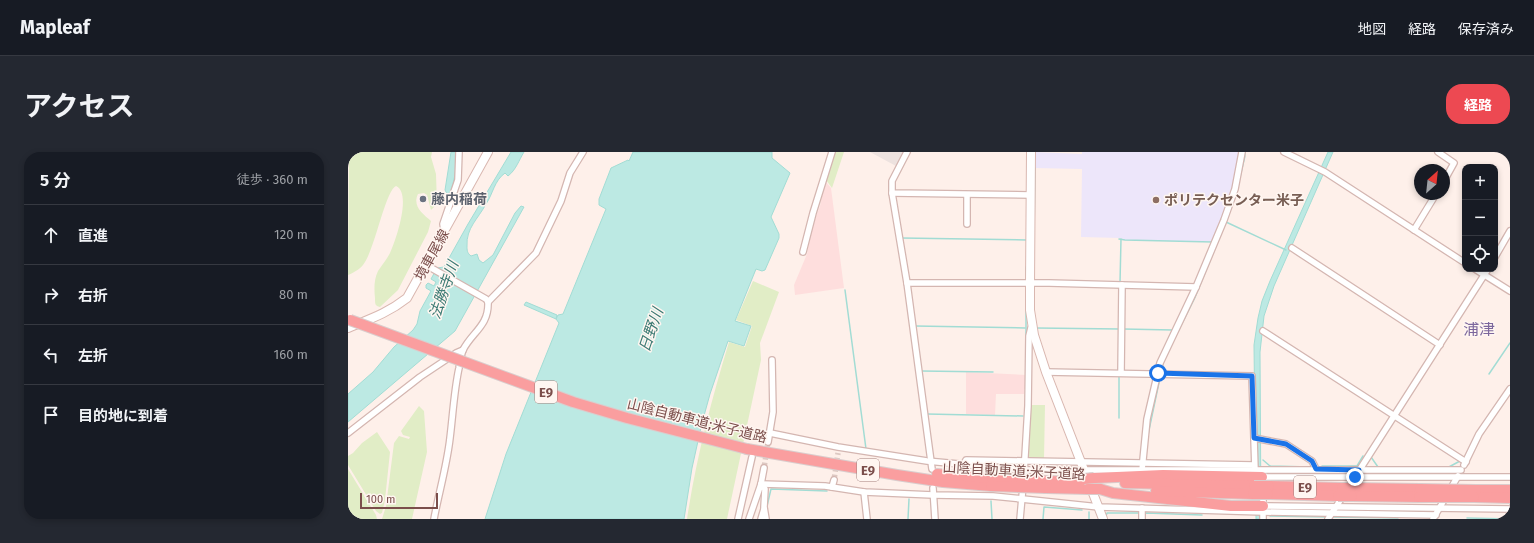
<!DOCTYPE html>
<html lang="ja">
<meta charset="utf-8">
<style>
body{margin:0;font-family:"Fira Sans","Noto Sans JP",sans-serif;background:#242831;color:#f1f3f6}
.controls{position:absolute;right:12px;top:12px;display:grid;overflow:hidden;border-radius:8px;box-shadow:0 2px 6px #0003}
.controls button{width:36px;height:36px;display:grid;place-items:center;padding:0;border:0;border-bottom:1px solid #363941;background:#171b24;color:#f1f3f6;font:20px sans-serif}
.compass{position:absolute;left:1066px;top:12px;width:36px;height:36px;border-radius:50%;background:#171b24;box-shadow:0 2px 6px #0003;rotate:27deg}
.scale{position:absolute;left:12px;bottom:10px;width:78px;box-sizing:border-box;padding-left:4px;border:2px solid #7b4e4b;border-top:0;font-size:11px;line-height:14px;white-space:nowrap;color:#7b4e4b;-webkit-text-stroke:3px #fff6f1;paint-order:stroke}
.stop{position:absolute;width:12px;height:12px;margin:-9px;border:3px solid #1a73e8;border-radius:50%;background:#fff}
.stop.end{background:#1a73e8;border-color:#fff;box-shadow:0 1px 4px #0008}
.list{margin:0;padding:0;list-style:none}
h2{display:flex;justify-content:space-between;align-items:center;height:52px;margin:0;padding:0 16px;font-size:17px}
h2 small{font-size:13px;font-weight:400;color:#9ea1a6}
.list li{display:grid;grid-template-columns:26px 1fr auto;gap:12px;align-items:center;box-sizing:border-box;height:60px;padding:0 16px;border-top:1px solid #363941}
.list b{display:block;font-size:15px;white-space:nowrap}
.list em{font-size:13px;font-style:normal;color:#9ea1a6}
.icon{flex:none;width:22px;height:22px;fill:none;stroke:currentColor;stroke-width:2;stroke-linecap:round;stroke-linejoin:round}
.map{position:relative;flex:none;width:1162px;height:367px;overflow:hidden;border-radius:16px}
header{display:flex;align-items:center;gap:24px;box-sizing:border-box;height:56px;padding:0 20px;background:#171b24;border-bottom:1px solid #363941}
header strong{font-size:19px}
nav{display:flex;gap:22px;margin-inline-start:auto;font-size:14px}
.intro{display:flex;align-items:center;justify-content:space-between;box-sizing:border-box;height:96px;padding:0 24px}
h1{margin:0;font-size:28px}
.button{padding:10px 18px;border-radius:16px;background:#ed4952;color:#fff;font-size:14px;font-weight:700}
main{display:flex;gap:24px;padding:0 24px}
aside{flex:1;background:#171b24;border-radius:16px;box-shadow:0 2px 6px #0003}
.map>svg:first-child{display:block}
.commercial{fill:#fededd}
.industrial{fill:#ede2df}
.education{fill:#ede6fa}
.green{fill:#e1edc6}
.water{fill:#bce9e3;stroke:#a2dcd4}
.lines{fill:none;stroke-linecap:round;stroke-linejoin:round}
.stream{stroke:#a2dcd4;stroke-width:1.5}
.street-tunnel{stroke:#ddc8c2;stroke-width:5.5;stroke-dasharray:5.5 3;stroke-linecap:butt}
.street-casing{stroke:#d4b6b1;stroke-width:8}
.secondary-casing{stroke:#d9b7b0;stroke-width:10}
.highway-casing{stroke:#dacdcd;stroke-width:12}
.street{stroke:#fff;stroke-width:5.5}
.secondary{stroke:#fff;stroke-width:8}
.highway{stroke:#fa9e9f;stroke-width:10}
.highway-bridge-casing{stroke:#dacdcd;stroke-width:12;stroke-linecap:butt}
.highway-bridge{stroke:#fa9e9f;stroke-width:10}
.route{stroke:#1a73e8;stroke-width:5}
.worship-dot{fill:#6b7280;stroke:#fff6f1;stroke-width:1.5}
.education-dot{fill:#8d6e63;stroke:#fff6f1;stroke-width:1.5}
.labels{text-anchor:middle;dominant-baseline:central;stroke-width:3;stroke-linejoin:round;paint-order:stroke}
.shield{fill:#fff6f1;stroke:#a3807d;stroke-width:1}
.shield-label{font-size:13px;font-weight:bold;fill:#7b4e4b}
.worship-label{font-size:14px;font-weight:bold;fill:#5b616d;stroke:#fff6f1;text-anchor:start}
.education-label{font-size:14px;font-weight:bold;fill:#785e54;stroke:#fff6f1;text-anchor:start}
.street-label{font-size:14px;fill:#7b4e4b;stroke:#fff6f1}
.water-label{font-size:15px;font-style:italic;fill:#3a7972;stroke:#fff6f1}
.quarter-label{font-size:16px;fill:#7c679d;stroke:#fff6f1}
</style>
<header>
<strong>Mapleaf</strong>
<nav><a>地図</a><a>経路</a><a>保存済み</a></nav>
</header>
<div class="intro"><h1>アクセス</h1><a class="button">経路</a></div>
<main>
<aside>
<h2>5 分<small>徒歩 · 360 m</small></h2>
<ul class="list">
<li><svg class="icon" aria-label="ahead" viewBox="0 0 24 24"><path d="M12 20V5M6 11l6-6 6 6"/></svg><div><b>直進</b></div><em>120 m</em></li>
<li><svg class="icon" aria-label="right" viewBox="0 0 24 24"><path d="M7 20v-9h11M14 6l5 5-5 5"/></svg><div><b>右折</b></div><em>80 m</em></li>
<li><svg class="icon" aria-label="left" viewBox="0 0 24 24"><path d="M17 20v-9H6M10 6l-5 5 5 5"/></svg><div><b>左折</b></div><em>160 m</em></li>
<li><svg class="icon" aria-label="arrive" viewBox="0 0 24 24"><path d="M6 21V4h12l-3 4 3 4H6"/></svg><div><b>目的地に到着</b></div></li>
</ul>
</aside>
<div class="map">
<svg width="1162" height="367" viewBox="0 0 1162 367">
<rect width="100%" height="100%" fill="#fef0ea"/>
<g class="commercial">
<polygon points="477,29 483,36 496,136 447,143 446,133 459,102 464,75 472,54"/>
<polygon points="618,220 678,223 678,237 676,237 676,242 648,242 647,263 618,262"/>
</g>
<polygon class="industrial" points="522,0 555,0 548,14"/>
<polygon class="education" points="687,0 734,2 734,0 893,0 886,33 866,90 777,88 772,86 733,85 734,17 686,16"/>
<g class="green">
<path d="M1 0H84L83 5 88 22 89 52 83 58 79 43 76 41 70 42C64 54 75 62 83 69L80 80 50 138 32 155C27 154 27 152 27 146 26 137 26 127 30 119 34 113 39 107 42 101 48 88 64 41 48 34 37 39 27 98 15 113 12 117 5 121 0 123Z"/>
<polygon points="487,0 496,0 484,36 478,28"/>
<path d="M405 129 431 140 412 191 413 208 379 367H339C348 307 363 249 381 190L397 195 404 174 388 168Z"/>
<polygon points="682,253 697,253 696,308 679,308"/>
<polygon points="71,254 76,259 79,300 64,367 34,367 38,354 46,291 51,284 61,287 62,285 55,283 53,279"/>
<polygon points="29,280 42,300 37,348 34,361 32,362 28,359 0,313 0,304 5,301 14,291"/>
<polygon points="0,317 28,363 29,367 0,367"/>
</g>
<g class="water">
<path d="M103 0H108C109 15 106 37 98 47L99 42 97 38Z"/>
<path d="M163 0H176C171 8 168 18 160 24L157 21C146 29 145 42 138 52 130 67 118 76 119 94 119 98 119 101 123 104L129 102 131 108 135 111 145 103 167 61 173 54 176 55 107 179 0 270V242L25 220 46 195 65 178 69 172 72 159 83 139 78 136V133L80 131 86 134 88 130 83 127 89 116 96 115 120 72Z"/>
<polygon points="285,0 424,0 424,6 442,21 423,65 431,82 431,86 417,118 414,119 408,117 387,169 403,174 396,194 380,189 362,242 354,271 344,316 336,367 137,367 158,302 211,171 208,167 210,163 215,162 258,57 251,53 251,47 263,16 280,8 281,9"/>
<polygon points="896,0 897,0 897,5 889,39 877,73 847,146 816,208 800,284 801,268 812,215 876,72"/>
<polygon points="980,0 985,0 926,134 916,164 912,200 913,367 908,367 906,193 910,166 914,149 922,129"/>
<polygon points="178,150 209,163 208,167 176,153"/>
</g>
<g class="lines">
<g class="stream">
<polyline points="878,70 938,98"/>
<polyline points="686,83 687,16"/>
<polyline points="553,86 679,88"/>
<polyline points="771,87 777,88 865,90"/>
<polyline points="678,129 678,115"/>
<polyline points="772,131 773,87"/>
<polyline points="830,132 846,132"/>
<polyline points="497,138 518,297"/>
<polyline points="567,174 677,176"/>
<polyline points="688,176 772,177"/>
<polyline points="775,177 825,178"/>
<polyline points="678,197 678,135"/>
<polyline points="678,213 678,219"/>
<polyline points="573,219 645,220"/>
<polyline points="1141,222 1162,191"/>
<polyline points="771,224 771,266"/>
<polyline points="579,262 675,264"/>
<polyline points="1023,305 1030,315 1073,315"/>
<polyline points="915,308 922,314 962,315"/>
<polyline points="974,314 1009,314 1015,304"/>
<polyline points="1099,316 1112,309 1111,308"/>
<polyline points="643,349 644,367"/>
<polyline points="419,354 423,337 479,339"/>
<polyline points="796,363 798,361 854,363"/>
<polyline points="758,364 759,361 792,361"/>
<polyline points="922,364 979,365"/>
<polyline points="984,365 1050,366"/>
<polyline points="1119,366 1162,367"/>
<polyline points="560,367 561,347"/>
<polyline points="695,367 696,355 734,358"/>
<polyline points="741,367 741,360"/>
</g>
<g class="street-tunnel">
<polyline points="416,316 420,290"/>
<polyline points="486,328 490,301"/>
</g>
<defs>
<g id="street">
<polyline points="559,0 544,29 544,41 683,43"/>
<polyline points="936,0 977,20 1117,111"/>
<polyline points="1090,0 1106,11 1096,29"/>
<polyline points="544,41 559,131 584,317"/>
<polyline points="619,43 619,72"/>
<polyline points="1066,78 1088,42"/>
<polyline points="96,79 95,72 110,28 111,0"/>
<polyline points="944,96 1092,193"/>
<polyline points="455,100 465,61 484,0"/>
<polyline points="1147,105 1162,79"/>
<path d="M78 113 138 147 140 150C141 174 124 180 115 198 113 203 112 210 111 216 106 239 105 262 102 286 99 313 91 340 86 367"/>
<polyline points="1127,117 1162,139"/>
<polyline points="559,131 701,131 848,135"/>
<polyline points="140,150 188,101 213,49 222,21 235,0"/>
<polyline points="915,179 1118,310"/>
<polyline points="698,220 904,224 907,318"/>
<polyline points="773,221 774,133"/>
<polyline points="0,281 72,225 108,201 115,198"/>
<polyline points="422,281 490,295 579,309 676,318 1113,318"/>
<polyline points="906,286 938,292 964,309 968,317"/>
<polyline points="420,290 425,260 424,208"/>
<polyline points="616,312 618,308 906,313"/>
<polyline points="1116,313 1131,282 1162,237"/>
<polyline points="794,318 799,267 812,211 848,135 876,68 887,37 894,0"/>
<polyline points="676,321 680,254 681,184 683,176"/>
<polyline points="914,325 1162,325"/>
<polyline points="413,332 477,334 516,340 585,343 645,344 751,355 915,360 1088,363"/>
<polyline points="413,332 417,337 416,355 418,367"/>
<polyline points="484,335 486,328"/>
<polyline points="585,336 587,367"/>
<polyline points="1000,336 1140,117"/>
<polyline points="516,340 519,367"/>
<polyline points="915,340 915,367"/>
<polyline points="915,354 1162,357"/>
<polyline points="794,356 794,367"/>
<polyline points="390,367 404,305"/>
<polyline points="401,367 413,332 416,316"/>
<polyline points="413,367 416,357"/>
<polyline points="672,367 675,334"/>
<polyline points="980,367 995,344"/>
<polyline points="1085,367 1110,324"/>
</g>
<g id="secondary">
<polyline points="683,0 682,132 682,158 686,183 698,220 755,367"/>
<path d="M0 176C22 167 40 161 59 146L140 0"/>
</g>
<g id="highway">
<polyline points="399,297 549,323 595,330 643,334"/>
<polyline points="589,322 644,326"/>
<polyline points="746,326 815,323 914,325"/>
<polyline points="698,329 737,330"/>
<polyline points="777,331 906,334"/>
<polyline points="921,334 994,336"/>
<polyline points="698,336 740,337"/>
<polyline points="1007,336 1072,337"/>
<polyline points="752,337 765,341 883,354 915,354"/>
<polyline points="1128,338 1162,338"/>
<polyline points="808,339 905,342"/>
<polyline points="920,342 990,344"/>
<polyline points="1004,344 1071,345"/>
<polyline points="1126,345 1162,346"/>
</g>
</defs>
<use href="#street" class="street-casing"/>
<use href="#secondary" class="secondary-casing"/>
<use href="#highway" class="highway-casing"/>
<use href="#street" class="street"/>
<use href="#secondary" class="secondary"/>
<use href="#highway" class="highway"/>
<defs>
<g id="highway-bridge">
<polyline points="2,168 225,250 279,266 399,297"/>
<polyline points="644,326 698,329"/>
<polyline points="736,327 746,326"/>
<polyline points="643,334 698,336"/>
<polyline points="906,334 921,334"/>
<polyline points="994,336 1007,336"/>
<polyline points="740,337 752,337"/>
<polyline points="1072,337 1128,338"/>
<polyline points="905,342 920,342"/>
<polyline points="990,344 1004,344"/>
<polyline points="1071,345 1126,345"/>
</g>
</defs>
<use href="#highway-bridge" class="highway-bridge-casing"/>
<use href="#highway-bridge" class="highway-bridge"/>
</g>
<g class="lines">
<polyline class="route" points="810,221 904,224 906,286 938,292 964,309 968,317 1011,318 1007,325"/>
</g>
<circle class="worship-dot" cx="75" cy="47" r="4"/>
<circle class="education-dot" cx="808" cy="48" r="4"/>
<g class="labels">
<g class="shield">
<rect x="187" y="229" width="22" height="22" rx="3"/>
<rect x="509" y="307" width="22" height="22" rx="3"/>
<rect x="946" y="324" width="22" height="22" rx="3"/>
</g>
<g class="shield-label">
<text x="198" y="240">E9</text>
<text x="520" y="318">E9</text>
<text x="957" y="335">E9</text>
</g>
<g class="worship-label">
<text x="83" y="47">藤内稲荷</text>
</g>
<g class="education-label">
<text x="816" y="48">ポリテクセンター米子</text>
</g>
<g class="street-label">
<text transform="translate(84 103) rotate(-61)">境車尾線</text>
<text transform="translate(349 269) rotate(14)">山陰自動車道;米子道路</text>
<text transform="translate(666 319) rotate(3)">山陰自動車道;米子道路</text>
</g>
<g class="water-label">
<text transform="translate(96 138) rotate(-71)">法勝寺川</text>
<text transform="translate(303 178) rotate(-71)">日野川</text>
</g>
<g class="quarter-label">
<text x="1131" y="177">浦津</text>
</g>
</g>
</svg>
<div class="controls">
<button>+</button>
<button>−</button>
<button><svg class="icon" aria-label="locate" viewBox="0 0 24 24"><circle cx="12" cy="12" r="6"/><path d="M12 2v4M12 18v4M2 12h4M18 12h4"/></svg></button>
</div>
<svg class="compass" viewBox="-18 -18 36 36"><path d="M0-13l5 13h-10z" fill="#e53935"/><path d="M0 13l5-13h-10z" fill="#9ea1a6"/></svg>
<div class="scale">100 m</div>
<div class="stop" style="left:810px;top:221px"></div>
<div class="stop end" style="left:1007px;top:325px"></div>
</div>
</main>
